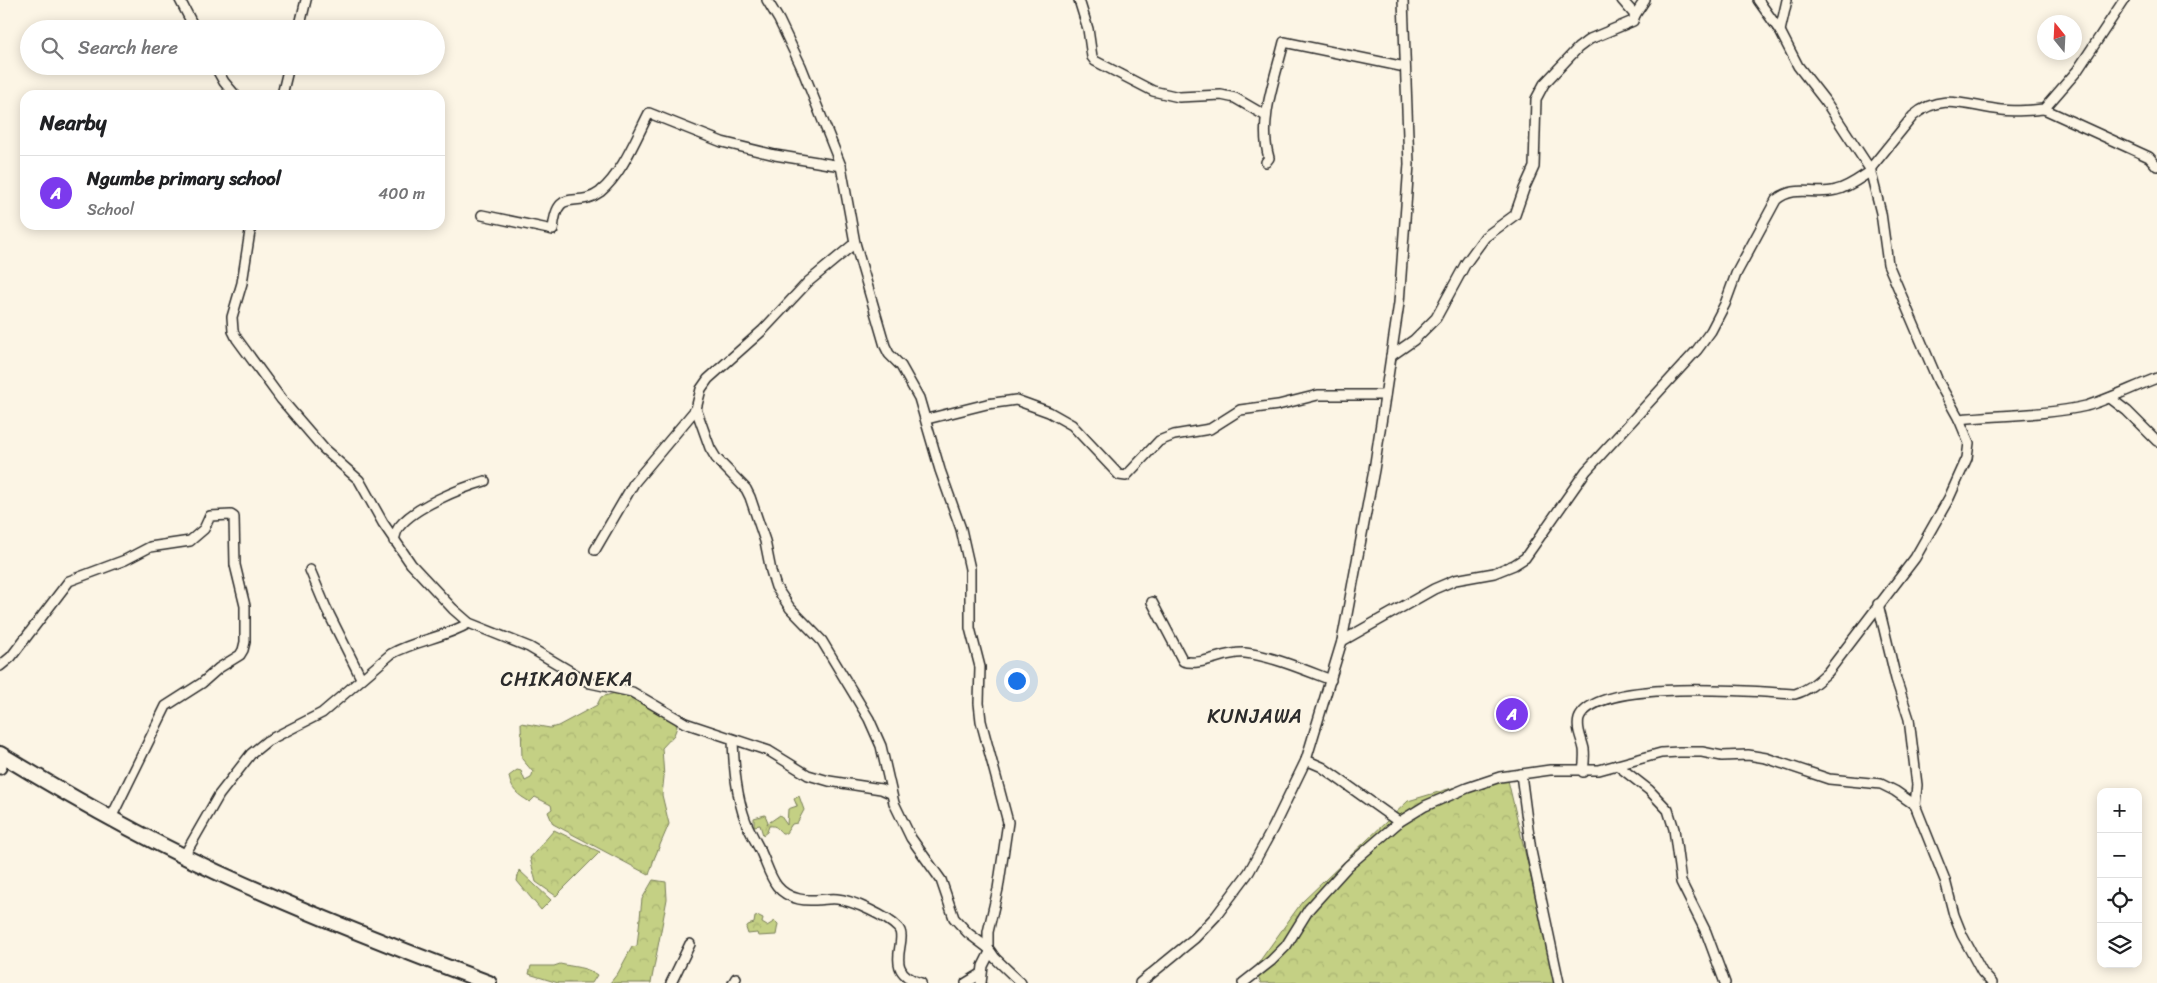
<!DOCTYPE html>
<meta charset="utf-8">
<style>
body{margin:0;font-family:Sriracha,sans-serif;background:#f6f6f6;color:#202124}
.controls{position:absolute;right:15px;bottom:15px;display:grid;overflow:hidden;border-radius:10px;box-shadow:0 2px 12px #0003}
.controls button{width:45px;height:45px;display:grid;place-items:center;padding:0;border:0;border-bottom:1px solid #e0e0e0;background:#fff;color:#202124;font:25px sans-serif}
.compass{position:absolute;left:2037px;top:15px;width:45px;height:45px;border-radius:50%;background:#fff;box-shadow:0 2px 12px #0003;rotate:342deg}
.you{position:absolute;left:1016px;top:680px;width:18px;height:18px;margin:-12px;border:4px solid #fff;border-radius:50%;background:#1a73e8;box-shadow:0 0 0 8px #1a73e833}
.badge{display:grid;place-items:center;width:32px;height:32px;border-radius:50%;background:#7c3aed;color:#fff;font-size:16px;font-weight:700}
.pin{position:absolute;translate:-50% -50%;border:2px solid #fff;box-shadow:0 1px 5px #0006}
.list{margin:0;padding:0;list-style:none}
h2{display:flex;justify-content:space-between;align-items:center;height:65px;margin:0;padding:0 20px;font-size:21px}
h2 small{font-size:16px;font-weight:400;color:#757577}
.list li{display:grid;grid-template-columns:32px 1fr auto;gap:15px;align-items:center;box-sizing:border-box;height:75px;padding:0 20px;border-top:1px solid #e0e0e0}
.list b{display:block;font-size:19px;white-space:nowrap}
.list p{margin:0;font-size:16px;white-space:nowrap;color:#757577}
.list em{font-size:16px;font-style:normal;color:#757577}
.icon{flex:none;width:28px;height:28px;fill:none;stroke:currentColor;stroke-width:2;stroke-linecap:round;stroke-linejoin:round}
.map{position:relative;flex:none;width:2157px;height:983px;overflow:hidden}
.search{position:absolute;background:#fff;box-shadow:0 2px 12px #0003;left:20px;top:20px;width:425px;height:55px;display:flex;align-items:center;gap:12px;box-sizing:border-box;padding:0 18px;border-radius:28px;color:#757577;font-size:19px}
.panel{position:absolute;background:#fff;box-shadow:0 2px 12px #0003;left:20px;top:90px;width:425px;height:140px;border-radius:15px}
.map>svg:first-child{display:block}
.forest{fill:url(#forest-crowns);stroke:#787e58}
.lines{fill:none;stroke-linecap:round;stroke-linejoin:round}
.minor-casing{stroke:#2b2b2b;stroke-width:12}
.tertiary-casing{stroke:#2b2b2b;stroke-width:15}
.secondary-casing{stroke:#2b2b2b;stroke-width:18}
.minor{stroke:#fcf5e5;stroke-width:9}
.tertiary{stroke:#fcf5e5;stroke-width:11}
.secondary{stroke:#fcf5e5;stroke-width:14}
.labels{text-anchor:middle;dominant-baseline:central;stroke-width:4;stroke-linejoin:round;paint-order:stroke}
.quarter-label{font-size:20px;letter-spacing:1px;fill:#2b2b2b;stroke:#fcf5e5}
</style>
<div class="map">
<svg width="2157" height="983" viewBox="0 0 2157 983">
<defs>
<pattern id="forest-crowns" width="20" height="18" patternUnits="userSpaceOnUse" patternTransform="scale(1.25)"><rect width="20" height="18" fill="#c4d084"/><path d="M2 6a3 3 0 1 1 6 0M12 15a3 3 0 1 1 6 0" fill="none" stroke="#a9b372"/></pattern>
</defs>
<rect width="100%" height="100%" fill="#fcf5e5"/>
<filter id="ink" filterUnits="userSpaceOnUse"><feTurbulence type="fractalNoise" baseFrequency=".02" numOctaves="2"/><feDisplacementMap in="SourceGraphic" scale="10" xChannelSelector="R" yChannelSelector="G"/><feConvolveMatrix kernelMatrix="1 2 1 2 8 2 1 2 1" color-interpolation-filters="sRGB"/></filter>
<g filter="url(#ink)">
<g class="forest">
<path d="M627 692 674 718 677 727 674 735 662 748 664 777 662 795 669 824 654 859 649 875 553 824 548 812 552 809 551 805 535 797 530 802C518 795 511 790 509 776L517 770 521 771 525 781 531 778 533 772 522 759 521 723 550 728 558 726 597 705 601 697 615 693Z"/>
<polygon points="1506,772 1556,983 1261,983 1254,969 1302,902 1408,801"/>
<path d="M799 796 804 810 797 823 792 824 786 833H782C777 829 777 825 769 826L767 832 763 835 760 825 754 826V818L765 815 768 822 767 824 780 815 787 825 788 809 797 806 794 799Z"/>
<polygon points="554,830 600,852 556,896 536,882 530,858"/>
<polygon points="519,870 551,900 541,910 517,881"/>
<polygon points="653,880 666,882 667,899 651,983 610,983 618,973 632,947 637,946 642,899"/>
<polygon points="759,916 763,918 762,923 767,926 775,921 778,924 776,935 758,936 757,933 748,934 746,928 748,925 754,923 755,917"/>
<path d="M560 964C573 967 587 967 597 975L592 983H558L529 974 531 966H554Z"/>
</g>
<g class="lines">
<defs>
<g id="minor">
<polyline points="180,0 195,29"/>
<polyline points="767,0 779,20 801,66 841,166 855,243 885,346 889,354 901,366 919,398 940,470 961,529 970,569 970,628 980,667 979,703 981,721 1008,822 998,889 988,932 988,948 995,958 1021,983"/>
<polyline points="1079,0 1088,29 1092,57 1095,61 1153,91 1179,97 1221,95 1235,98 1266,116"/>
<polyline points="1635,15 1645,0"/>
<polyline points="299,29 306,0"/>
<polyline points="1780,31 1787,0"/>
<polyline points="215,66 224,82 235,95"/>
<polyline points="282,95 289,66"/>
<polyline points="2044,109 2149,157 2157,166"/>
<path d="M1266 162 1269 158C1258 121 1275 79 1284 42L1405 67"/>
<path d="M1870 169 1913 116C1943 91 1968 107 2002 110 2015 112 2030 110 2044 109L2077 71 2124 0"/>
<path d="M482 215 553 230C557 184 576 210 600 192 622 174 636 138 649 113L722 142 775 155 841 166"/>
<polyline points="251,225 242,283 232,317 233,331 237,339 281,399 324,449 359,480 383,523 411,564 453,609 469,623 529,647 590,683 632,692 685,723 769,751 808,775 829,781 881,789 890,793"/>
<polyline points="1391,356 1414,340 1436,318 1466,263 1485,237 1515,215 1524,189 1534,167 1536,99 1544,84 1578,48 1590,39 1633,21 1635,15 1622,0"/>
<polyline points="2110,398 2127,411 2157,441"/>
<polyline points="696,409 710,448 716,458 746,489 750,497 765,541 771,571 776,587 790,608 822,641 869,719 881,746 894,803 911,838 941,880 954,918 968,933 988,948"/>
<polyline points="927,419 987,404 1016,400 1049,412 1072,425 1119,475 1126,476 1159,441 1174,435 1210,429 1240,410 1278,405 1318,395 1385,395"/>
<path d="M1959 419C2000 415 2046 415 2086 406 2110 399 2133 387 2157 378"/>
<path d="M394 541C395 536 396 531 399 527 414 507 461 488 485 481"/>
<polyline points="595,550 634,483 696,409 701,389 708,379 763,330 808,282 855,243"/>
<polyline points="310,570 326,608 361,678"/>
<path d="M1152 602 1183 661C1202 667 1224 651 1245 653 1272 656 1305 670 1331 680"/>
<polyline points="1878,604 1896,679 1909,719 1917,785 1915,805 1945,880 1954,915 1962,935 1982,972 1992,983"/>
<path d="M1342 641 1434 589 1455 580 1494 573 1514 565 1525 558 1586 471 1697 350 1711 331 1725 304 1736 274 1776 200C1795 184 1814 196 1836 190 1849 187 1860 178 1871 171"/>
<polyline points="0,666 11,657 69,581 125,560 150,547 190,541 204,529 210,516 231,515 234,517 235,565 245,606 245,642 243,650 240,655 219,668 202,683 166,706 111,818"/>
<path d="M733 740C734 767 736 795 746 822 750 832 756 842 761 852 771 874 773 893 799 899 812 902 825 898 837 899 852 900 888 917 898 928 910 940 880 971 921 983"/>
<polyline points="1306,760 1322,767 1399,822 1425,806 1467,788 1500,777 1550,770 1599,770 1661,753 1679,752 1702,752 1722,756 1748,755 1766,758 1829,779 1881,784 1895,791 1915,805"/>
<polyline points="1617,765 1649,790 1668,810 1674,829 1681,882 1706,932 1725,983"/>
<path d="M1583 772C1584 764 1585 757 1584 749 1582 739 1576 729 1579 719 1594 677 1757 692 1795 694 1809 690 1817 682 1828 672L1915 558 1949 498 1967 458 1969 443 1959 419 1938 381 1888 264 1881 213 1870 169 1826 102 1798 66 1780 31 1758 0"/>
<polyline points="1521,774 1531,851 1559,983"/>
<path d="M184 856 219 795 251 754 267 741 322 713 391 654C416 640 444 638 469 623"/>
<polyline points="671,983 690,944"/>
<polyline points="733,983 736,978"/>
<polyline points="966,983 981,974"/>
<polyline points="981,983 983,966 990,952"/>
<polyline points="1140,983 1195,938 1216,916 1249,872 1273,828 1306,760 1342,641 1374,470 1399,303 1409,164 1403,0"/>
<polyline points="1243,983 1271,961 1286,946 1309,909 1348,866 1399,822"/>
</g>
<polyline id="tertiary" points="0,768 5,757"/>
<path id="secondary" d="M0 754C79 802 159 847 243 884 324 920 406 952 489 983"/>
</defs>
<use href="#minor" class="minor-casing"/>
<use href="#tertiary" class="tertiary-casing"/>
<use href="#secondary" class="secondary-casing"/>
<use href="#minor" class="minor"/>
<use href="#tertiary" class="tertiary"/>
<use href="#secondary" class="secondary"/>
</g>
</g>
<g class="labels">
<g class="quarter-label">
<text x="567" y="679">CHIKAONEKA</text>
<text x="1255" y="716">KUNJAWA</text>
</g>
</g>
</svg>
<div class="controls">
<button>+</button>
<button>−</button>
<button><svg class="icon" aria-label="locate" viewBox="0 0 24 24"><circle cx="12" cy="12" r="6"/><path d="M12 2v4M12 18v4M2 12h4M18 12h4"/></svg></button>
<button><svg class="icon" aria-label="layers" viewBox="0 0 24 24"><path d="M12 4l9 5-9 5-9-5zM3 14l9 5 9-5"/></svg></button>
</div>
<svg class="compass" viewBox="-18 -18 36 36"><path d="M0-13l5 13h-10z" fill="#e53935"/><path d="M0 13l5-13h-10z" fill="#757577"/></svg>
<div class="you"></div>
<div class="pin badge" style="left:1512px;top:714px">A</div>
<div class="search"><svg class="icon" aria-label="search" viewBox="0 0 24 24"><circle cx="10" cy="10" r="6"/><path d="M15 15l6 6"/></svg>Search here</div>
<section class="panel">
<h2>Nearby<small></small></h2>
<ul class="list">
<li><span class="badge">A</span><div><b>Ngumbe primary school</b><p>School</p></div><em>400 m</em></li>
</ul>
</section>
</div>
